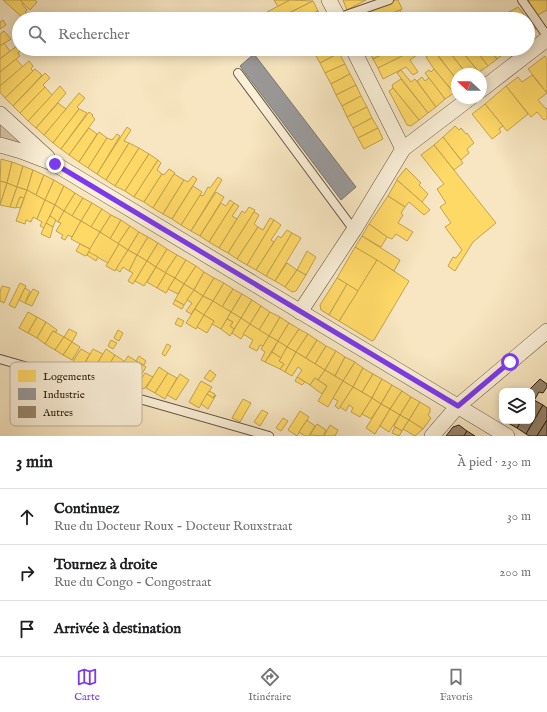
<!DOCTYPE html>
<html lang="fr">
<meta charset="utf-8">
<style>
body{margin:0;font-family:"IM FELL English",serif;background:#f2f2f2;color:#202124}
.controls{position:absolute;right:12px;bottom:12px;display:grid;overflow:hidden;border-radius:8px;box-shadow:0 2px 10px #0003}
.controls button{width:36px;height:36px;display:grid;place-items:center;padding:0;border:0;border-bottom:1px solid #e0e0e0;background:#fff;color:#202124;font:20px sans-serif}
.compass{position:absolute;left:451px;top:68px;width:36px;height:36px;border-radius:50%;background:#fff;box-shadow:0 2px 10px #0003;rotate:292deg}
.stop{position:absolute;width:12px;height:12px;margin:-9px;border:3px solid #7c3aed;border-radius:50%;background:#fff}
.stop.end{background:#7c3aed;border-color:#fff;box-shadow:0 1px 4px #0008}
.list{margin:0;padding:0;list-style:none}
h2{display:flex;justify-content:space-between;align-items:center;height:52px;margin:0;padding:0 16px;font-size:17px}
h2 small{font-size:13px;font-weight:400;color:#757577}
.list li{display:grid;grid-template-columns:26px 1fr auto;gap:12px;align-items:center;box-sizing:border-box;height:56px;padding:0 16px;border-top:1px solid #e0e0e0}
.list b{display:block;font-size:15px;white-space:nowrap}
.list p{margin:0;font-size:13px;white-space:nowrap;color:#757577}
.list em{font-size:13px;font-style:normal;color:#757577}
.icon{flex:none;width:22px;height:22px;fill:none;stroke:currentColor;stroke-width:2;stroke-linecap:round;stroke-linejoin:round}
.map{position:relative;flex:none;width:547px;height:436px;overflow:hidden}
.search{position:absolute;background:#fff;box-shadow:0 2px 10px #0003;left:12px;right:12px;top:12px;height:44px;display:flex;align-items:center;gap:10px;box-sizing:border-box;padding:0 14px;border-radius:22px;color:#757577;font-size:15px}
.sheet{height:220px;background:#fff}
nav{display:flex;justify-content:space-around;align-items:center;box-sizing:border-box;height:56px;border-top:1px solid #e0e0e0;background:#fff;font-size:11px;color:#757577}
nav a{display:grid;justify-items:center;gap:2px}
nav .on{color:#7c3aed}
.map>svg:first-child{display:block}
.green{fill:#d6c4a4;stroke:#84725c}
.homes{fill:#ffd966;stroke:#c2a24e}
.industry{fill:#999;stroke:#7a7571}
.building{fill:#98876e;stroke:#322015}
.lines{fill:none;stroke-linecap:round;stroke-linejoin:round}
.lane-casing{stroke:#635240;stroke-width:10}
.street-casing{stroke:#635240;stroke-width:16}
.lane{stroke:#faefd7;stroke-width:8}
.street{stroke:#faefd7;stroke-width:15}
.route{stroke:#7c3aed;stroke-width:5}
.key{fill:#faefd7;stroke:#beb19d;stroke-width:1}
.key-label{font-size:11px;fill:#322015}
</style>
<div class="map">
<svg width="547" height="436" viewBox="0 0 547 436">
<rect width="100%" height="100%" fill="#f7e6c1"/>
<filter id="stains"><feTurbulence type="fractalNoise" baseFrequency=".005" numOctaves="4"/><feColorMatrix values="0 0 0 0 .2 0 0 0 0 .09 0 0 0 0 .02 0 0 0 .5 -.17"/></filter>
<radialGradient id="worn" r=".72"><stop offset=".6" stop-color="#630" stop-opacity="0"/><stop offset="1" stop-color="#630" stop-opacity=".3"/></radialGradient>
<polygon class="green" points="0,122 19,141 20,144 0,141"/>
<g class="homes">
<polygon points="3,0 20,0 23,3 22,4 27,10 25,12 28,15 24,19"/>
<polygon points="20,0 35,0 37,2 30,10"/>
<polygon points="274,0 290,0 278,7"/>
<polygon points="290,0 313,1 277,19 266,19 268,17 267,12"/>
<polygon points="343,0 366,0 347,10"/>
<polygon points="396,0 398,0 402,9 380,19 353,19 352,17"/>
<polygon points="528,0 547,0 547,10 536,16"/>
<polygon points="313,1 318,11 301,19 277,19"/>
<polygon points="518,7 528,19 507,19 504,15"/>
<polygon points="400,10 403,15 399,18 400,19 380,19"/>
<polygon points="318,11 322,19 301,19"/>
<polygon points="482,13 488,19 478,19 477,17"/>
<polygon points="528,19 536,29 528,35"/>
<polygon points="3,20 6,25 0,29 0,22"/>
<polygon points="4,31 11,39 0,46 0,34"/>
<polygon points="4,43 10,51 0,59 0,46"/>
<polygon points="18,45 19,49 22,49 18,53 20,56 0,72 0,59"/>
<polygon points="320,49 337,49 339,53 320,63 314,52"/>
<polygon points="368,49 394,49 373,59"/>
<polygon points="394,49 405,49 407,54 378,68 373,59"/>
<polygon points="433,49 447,49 467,74 457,74 457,80"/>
<polygon points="447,49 460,49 479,72 477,74 467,74"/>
<polygon points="460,49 475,49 488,66 479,72"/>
<polygon points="475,49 489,49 497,59 488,66"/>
<polygon points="489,49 503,49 506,52 497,59"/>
<polygon points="414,50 417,55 410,60 418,72 413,75 406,67 383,79 378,68"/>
<polygon points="434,51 457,80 457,90 454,93 434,69 426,57"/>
<polygon points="339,53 345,64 325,73 320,63"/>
<polygon points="545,56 547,59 547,93 528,69"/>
<polygon points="16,59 23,67 0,86 0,72"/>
<polygon points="29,61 33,66 31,69 33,71 5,98 0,92 0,86"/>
<polygon points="345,64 350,74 331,84 325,73"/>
<polygon points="35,69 42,75 13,106 5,98"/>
<polygon points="434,69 454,93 445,99 425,73 429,70 431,72"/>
<polygon points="401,70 411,82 415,79 436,107 428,113 397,73"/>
<polygon points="45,73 50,78 43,85 45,87 20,113 13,106"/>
<polygon points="350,74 356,85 336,95 331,84"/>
<polygon points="532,75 547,93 538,100 546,109 547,108 547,118 544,120 537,112 531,117 506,86 518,77 522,82"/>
<polygon points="422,77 425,81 429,78 445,99 436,107 417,81"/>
<polygon points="401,79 428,113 419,120 393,88 392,85"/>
<polygon points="356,85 361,96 342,106 336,95"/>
<polygon points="60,86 66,93 36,128 28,121"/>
<polygon points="506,86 528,114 507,131 485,104"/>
<polygon points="45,87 52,95 28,121 20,113"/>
<polygon points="393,88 419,120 411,126 407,125 389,91"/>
<polygon points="79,93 85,98 77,107 79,109 53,143 44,135"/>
<polygon points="361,96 367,107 347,117 342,106"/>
<polygon points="58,103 66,109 44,135 36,128"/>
<polygon points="485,104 503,126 499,129 501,132 492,139 472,114"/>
<polygon points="367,107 372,118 353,128 347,117"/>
<polygon points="79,109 87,113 61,149 53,143"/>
<polygon points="89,112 93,115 92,116 95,119 69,155 61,149"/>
<polygon points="372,118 378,128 358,138 353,128"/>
<polygon points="455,126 459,130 461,128 466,134 467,133 474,143 467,149 469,153 461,160 443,137"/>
<polygon points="127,127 131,130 124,141 129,143 106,180 97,174"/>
<polygon points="89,128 97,134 79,162 69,155"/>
<polygon points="378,128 383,139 364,149 358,138"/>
<polygon points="99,132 107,138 88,168 79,162"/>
<polygon points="117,134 120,136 97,174 88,168 107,138 112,140"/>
<polygon points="443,137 463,163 454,170 434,145"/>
<polygon points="129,143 139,148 115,186 106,180"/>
<polygon points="434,145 496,223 473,242 455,271 448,266 453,257 456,258 462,250 445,227 451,223 440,207 446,203 437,189 444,184 421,155"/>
<polygon points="139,148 149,154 125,191 115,186"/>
<polygon points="149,154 158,160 134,197 125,191"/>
<polygon points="1,159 12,162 7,183 0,181"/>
<polygon points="158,160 161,163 157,170 162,174 144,202 134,197"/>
<polygon points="12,162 23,166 17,187 7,183"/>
<polygon points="23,166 33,170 27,190 17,187"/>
<polygon points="406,168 421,183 419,185 428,194 422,202 397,180 397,179"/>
<polygon points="169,169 175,173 153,208 144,202 162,174 164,175"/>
<polygon points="33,170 44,175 36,195 27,190"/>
<polygon points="174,174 184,180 163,214 153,208"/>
<polygon points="44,175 54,180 45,200 36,195"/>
<polygon points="193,176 197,179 172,219 163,214 184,180 188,182"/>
<polygon points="218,177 222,180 191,231 181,225 200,195 203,196 208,187 210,188"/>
<polygon points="54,180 64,186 55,205 45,200"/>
<polygon points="397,180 422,202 430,210 424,215 409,202 405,207 388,196"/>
<polygon points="0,181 7,183 0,205"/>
<polygon points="7,183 17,187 10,207 0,205"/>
<polygon points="64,186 75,193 64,211 55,205"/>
<polygon points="193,186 202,192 181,225 172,219"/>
<polygon points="17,187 27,190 24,198 20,197 16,208 10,207"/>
<polygon points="27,190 45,200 37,219 33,217 31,222 26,220 25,224 16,221"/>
<polygon points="216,192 224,197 200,236 191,231"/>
<polygon points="75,193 83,198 72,216 64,211"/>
<polygon points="388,196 405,207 401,213 403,215 398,223 413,232 407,241 396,234 392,239 387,237 369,224"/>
<polygon points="20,197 24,198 20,208 16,207"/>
<polygon points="83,198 92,203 81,221 72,216"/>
<polygon points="45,200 55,205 44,228 40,226 42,222 37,219"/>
<polygon points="230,200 234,203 209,242 200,236 221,203 226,206"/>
<polygon points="92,203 102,209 91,227 81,221"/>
<polygon points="234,203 239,206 232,216 237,219 219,248 209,242"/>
<polygon points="55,205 64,211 58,222 50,216"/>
<polygon points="249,207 255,210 254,212 228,253 219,248 242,211 245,213"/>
<polygon points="102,209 111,215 100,232 91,227"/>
<polygon points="64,211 81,221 72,237 68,235 65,240 61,238 63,235 56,231 61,223 58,222"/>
<polygon points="254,212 259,215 254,224 258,227 237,259 228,253"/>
<polygon points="111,215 121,220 110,239 100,232"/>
<polygon points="50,216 56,220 53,227 46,223"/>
<polygon points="270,218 274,220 247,265 237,259 258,227 263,230"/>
<polygon points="121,220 130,226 118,244 110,239"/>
<polygon points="274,220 281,225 271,240 274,242 256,270 247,265"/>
<polygon points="81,221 100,232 90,249 71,239"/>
<polygon points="46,223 53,227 50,238 41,234"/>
<polygon points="369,224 387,237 381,247 362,236"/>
<polygon points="130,226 139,232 128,250 118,244"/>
<polygon points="287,230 292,233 266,276 256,270 278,236 281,238"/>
<polygon points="100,232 119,244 108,263 88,252"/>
<polygon points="139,232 148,237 137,255 128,250"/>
<polygon points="292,233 301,238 275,281 266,276"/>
<polygon points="362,236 400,260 394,271 355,247"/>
<polygon points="148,237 158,243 147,261 137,255"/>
<polygon points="158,243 167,249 156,267 147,261"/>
<polygon points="80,244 90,249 87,255 85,256 76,251"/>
<polygon points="119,244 128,250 115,271 106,266"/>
<polygon points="355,247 377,260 358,291 337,278"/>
<polygon points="167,249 177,255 165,273 156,267"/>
<polygon points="128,250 137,255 129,271 123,267 120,272 116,269"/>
<polygon points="307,251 316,257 306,275 297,270"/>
<polygon points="89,252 98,257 96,261 87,255"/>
<polygon points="137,255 147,261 133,284 128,281 133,273 129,271"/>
<polygon points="177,255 186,260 175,278 165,273"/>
<polygon points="186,260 196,266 184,284 175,278"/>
<polygon points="377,260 409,281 374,340 372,341 339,321"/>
<polygon points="147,261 156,267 144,286 135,281"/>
<polygon points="287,263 297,270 285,287 275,281"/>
<polygon points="196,266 204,272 194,290 184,284"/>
<polygon points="156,267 166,273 157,288 147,282"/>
<polygon points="297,270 306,275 296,291 292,292 285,287"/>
<polygon points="204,272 214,278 203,296 194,290"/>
<polygon points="166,273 175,278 166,293 157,288"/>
<polygon points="175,278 184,284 178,294 168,289"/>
<polygon points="214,278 224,283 213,301 203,296"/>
<polygon points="337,278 347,284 329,315 321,310 320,305"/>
<polygon points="20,283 26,286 15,308 9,305"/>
<polygon points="224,283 233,289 222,307 213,301"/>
<polygon points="184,284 194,290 184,305 175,300"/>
<polygon points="347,284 358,291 339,321 329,315"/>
<polygon points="2,286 10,288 4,303 0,301 0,292"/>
<polygon points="25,288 30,291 25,303 19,300"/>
<polygon points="33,289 39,292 32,306 25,303"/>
<polygon points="233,289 242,294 231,312 222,307"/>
<polygon points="194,290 203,296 191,314 186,311 192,303 187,300"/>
<polygon points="242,294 252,300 241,318 231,312"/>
<polygon points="203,296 213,301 204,315 195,309"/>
<polygon points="175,300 184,305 182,309 173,304"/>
<polygon points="252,300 261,306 250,324 241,318"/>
<polygon points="213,301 231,312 221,329 212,324 214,321 204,315"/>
<polygon points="261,306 270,312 259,330 250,324"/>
<polygon points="195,309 204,315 196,329 186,323"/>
<polygon points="28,312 37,317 28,333 19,328"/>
<polygon points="231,312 241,318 234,329 230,326 233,322 227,319"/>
<polygon points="270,312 280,317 269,336 259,330"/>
<polygon points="204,315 214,321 207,333 197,327"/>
<polygon points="37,317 46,322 37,338 28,333"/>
<polygon points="280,317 289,323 278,341 269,336"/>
<polygon points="178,318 184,321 181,327 175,324"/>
<polygon points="241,318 250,324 241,339 232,333"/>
<polygon points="227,319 233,322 230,326 234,329 230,336 221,329"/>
<polygon points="46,322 57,330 56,332 53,331 45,344 37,338"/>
<polygon points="289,323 299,329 287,347 278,341"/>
<polygon points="250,324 269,336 263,346 260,345 257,351 249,347 253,340 243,334"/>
<polygon points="69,329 77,333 72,342 64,337"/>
<polygon points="299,329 308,334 296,352 287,347"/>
<polygon points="118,330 123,333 119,341 114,338"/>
<polygon points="53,331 64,337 55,350 45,344"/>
<polygon points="308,334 317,340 306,358 296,352"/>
<polygon points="269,336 278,341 265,362 261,360 265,352 261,349"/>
<polygon points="64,337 72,342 63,355 55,350"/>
<polygon points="111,340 117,343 113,349 108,346"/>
<polygon points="317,340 326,346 315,364 306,358"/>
<polygon points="278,341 287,347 281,358 272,352"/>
<polygon points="72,342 80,347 72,360 63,355"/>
<polygon points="167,344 171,346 165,356 162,354"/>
<polygon points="326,346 336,351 325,370 315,364"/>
<polygon points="287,347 296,352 285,372 280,369 284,364 279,361"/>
<polygon points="81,349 90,354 82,367 73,361"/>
<polygon points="93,349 103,354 95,367 86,361"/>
<polygon points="106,349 115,355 104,373 95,367"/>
<polygon points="336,351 345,357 335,376 325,370"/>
<polygon points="272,352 281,358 279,361 284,364 280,369 265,362"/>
<polygon points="296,352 325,370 318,380 315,378 310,385 297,377 302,370 298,367 292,376 285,372"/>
<polygon points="115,355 124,361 113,379 104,373"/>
<polygon points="128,356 146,367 136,384 117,373"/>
<polygon points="139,356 146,361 144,365 136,361"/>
<polygon points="345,357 355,362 343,381 335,376"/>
<polygon points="355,362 363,368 353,387 343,381"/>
<polygon points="159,367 168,373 155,393 146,388"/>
<polygon points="363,368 373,374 362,392 353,387"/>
<polygon points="210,370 216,375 211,382 204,378"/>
<polygon points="325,370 343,381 328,407 318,401 327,386 318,380"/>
<polygon points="145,373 153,377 144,389 137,385"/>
<polygon points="168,373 177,378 165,399 155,393"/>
<polygon points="180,374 189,380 176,400 167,395"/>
<polygon points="373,374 382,379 372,398 362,392"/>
<polygon points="297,377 305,382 302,385 295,381"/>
<polygon points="315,378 327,386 322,394 310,385"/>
<polygon points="382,379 392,385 381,404 372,398"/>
<polygon points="201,381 212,387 199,408 189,402"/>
<polygon points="343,381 353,387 339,409 335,406 338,401 333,398"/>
<polygon points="392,385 402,391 390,409 381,404"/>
<polygon points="353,387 372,398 360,417 351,412 353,408 349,405 346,411 340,407"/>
<polygon points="209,391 215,394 213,398 207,394"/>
<polygon points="402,391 411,397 400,415 390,409"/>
<polygon points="207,394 213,398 216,395 208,409 201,404"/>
<polygon points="411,397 420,402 409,420 400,415"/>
<polygon points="372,398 381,404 371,419 362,414"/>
<polygon points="243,399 251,403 240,422 232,418"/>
<polygon points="420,402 430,408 430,412 428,415 431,418 423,429 409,420"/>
<polygon points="381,404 390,409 375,434 366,428"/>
<polygon points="390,409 400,415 389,432 380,426"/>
<polygon points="262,410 268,413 260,426 254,422"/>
<polygon points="300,411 309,417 297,436 288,430"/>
<polygon points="400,415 409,420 402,431 394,426"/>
<polygon points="283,418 288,421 281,431 276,428"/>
<polygon points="307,420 315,426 309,436 305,436 299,432"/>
<polygon points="409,420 423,429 415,436 403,429"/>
<polygon points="317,424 326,430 323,436 310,435"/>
<polygon points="330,425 338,430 335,436 324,436"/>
<polygon points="395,427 402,431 399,436 392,433"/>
</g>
<polygon class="industry" points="254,54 356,187 341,200 240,66"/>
<g class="building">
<polygon points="540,379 547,384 547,387 543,393 539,392 532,404 532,391 528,391"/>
<polygon points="534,400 543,405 526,434 517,428 521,421 532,421 532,404"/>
<polygon points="543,405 547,408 547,420 537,436 529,436 526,434"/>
<polygon points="547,420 547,436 537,436"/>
<polygon points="509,421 521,421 517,428 508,423"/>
<polygon points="459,425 467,431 464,436 446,436 453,427"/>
<polygon points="467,431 475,436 464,436"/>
</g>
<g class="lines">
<defs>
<g id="lane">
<polyline points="522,0 547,36"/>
<polyline points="339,19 346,15 389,0"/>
<polyline points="238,73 354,230"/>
<polyline points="0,359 269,436"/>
</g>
<g id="street">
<polyline points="329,0 339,19"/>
<polyline points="353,49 403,149"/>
<polyline points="481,90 547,39"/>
<polyline points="0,114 47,157"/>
<polyline points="0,145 21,151 55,164 507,436"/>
<polyline points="300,312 354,230 403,149 470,98"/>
<polyline points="432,436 458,406 547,331"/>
</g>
</defs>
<use href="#lane" class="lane-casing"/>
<use href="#street" class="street-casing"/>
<use href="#lane" class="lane"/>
<use href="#street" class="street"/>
</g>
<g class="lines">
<polyline class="route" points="55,164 458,406 510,362"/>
</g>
<rect x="10" y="362" width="132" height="64" rx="6" class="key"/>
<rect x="18" y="370" width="18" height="12" fill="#ffd966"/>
<rect x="18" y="388" width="18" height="12" fill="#999"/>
<rect x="18" y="406" width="18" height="12" fill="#98876e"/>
<g class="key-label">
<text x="43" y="380">Logements</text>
<text x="43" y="398">Industrie</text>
<text x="43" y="416">Autres</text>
</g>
<rect width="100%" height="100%" filter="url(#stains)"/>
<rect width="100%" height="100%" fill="url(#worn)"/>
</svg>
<div class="controls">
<button><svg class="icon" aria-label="layers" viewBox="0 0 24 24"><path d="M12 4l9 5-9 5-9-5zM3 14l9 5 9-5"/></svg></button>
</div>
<svg class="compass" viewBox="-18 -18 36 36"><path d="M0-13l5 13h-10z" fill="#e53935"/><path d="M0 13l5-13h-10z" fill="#757577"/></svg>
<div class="stop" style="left:510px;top:362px"></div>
<div class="stop end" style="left:55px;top:164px"></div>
<div class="search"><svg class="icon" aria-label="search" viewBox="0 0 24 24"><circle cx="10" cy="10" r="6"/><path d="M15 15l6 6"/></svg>Rechercher</div>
</div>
<section class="sheet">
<h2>3 min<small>À pied · 230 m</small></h2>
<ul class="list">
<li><svg class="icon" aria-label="ahead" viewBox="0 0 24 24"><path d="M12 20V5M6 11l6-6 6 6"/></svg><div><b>Continuez</b><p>Rue du Docteur Roux - Docteur Rouxstraat</p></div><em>30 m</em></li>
<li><svg class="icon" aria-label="right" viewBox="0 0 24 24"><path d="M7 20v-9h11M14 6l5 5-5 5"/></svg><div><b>Tournez à droite</b><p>Rue du Congo - Congostraat</p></div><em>200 m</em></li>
<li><svg class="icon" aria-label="arrive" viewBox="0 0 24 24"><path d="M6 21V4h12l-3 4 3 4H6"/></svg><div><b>Arrivée à destination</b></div></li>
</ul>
</section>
<nav>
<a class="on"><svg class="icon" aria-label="map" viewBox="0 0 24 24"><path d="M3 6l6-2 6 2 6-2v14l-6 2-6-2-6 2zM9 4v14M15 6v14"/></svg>Carte</a>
<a><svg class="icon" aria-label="directions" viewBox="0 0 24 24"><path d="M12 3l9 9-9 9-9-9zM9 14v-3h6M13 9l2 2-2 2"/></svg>Itinéraire</a>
<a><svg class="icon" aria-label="saved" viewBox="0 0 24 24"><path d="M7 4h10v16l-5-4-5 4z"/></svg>Favoris</a>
</nav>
